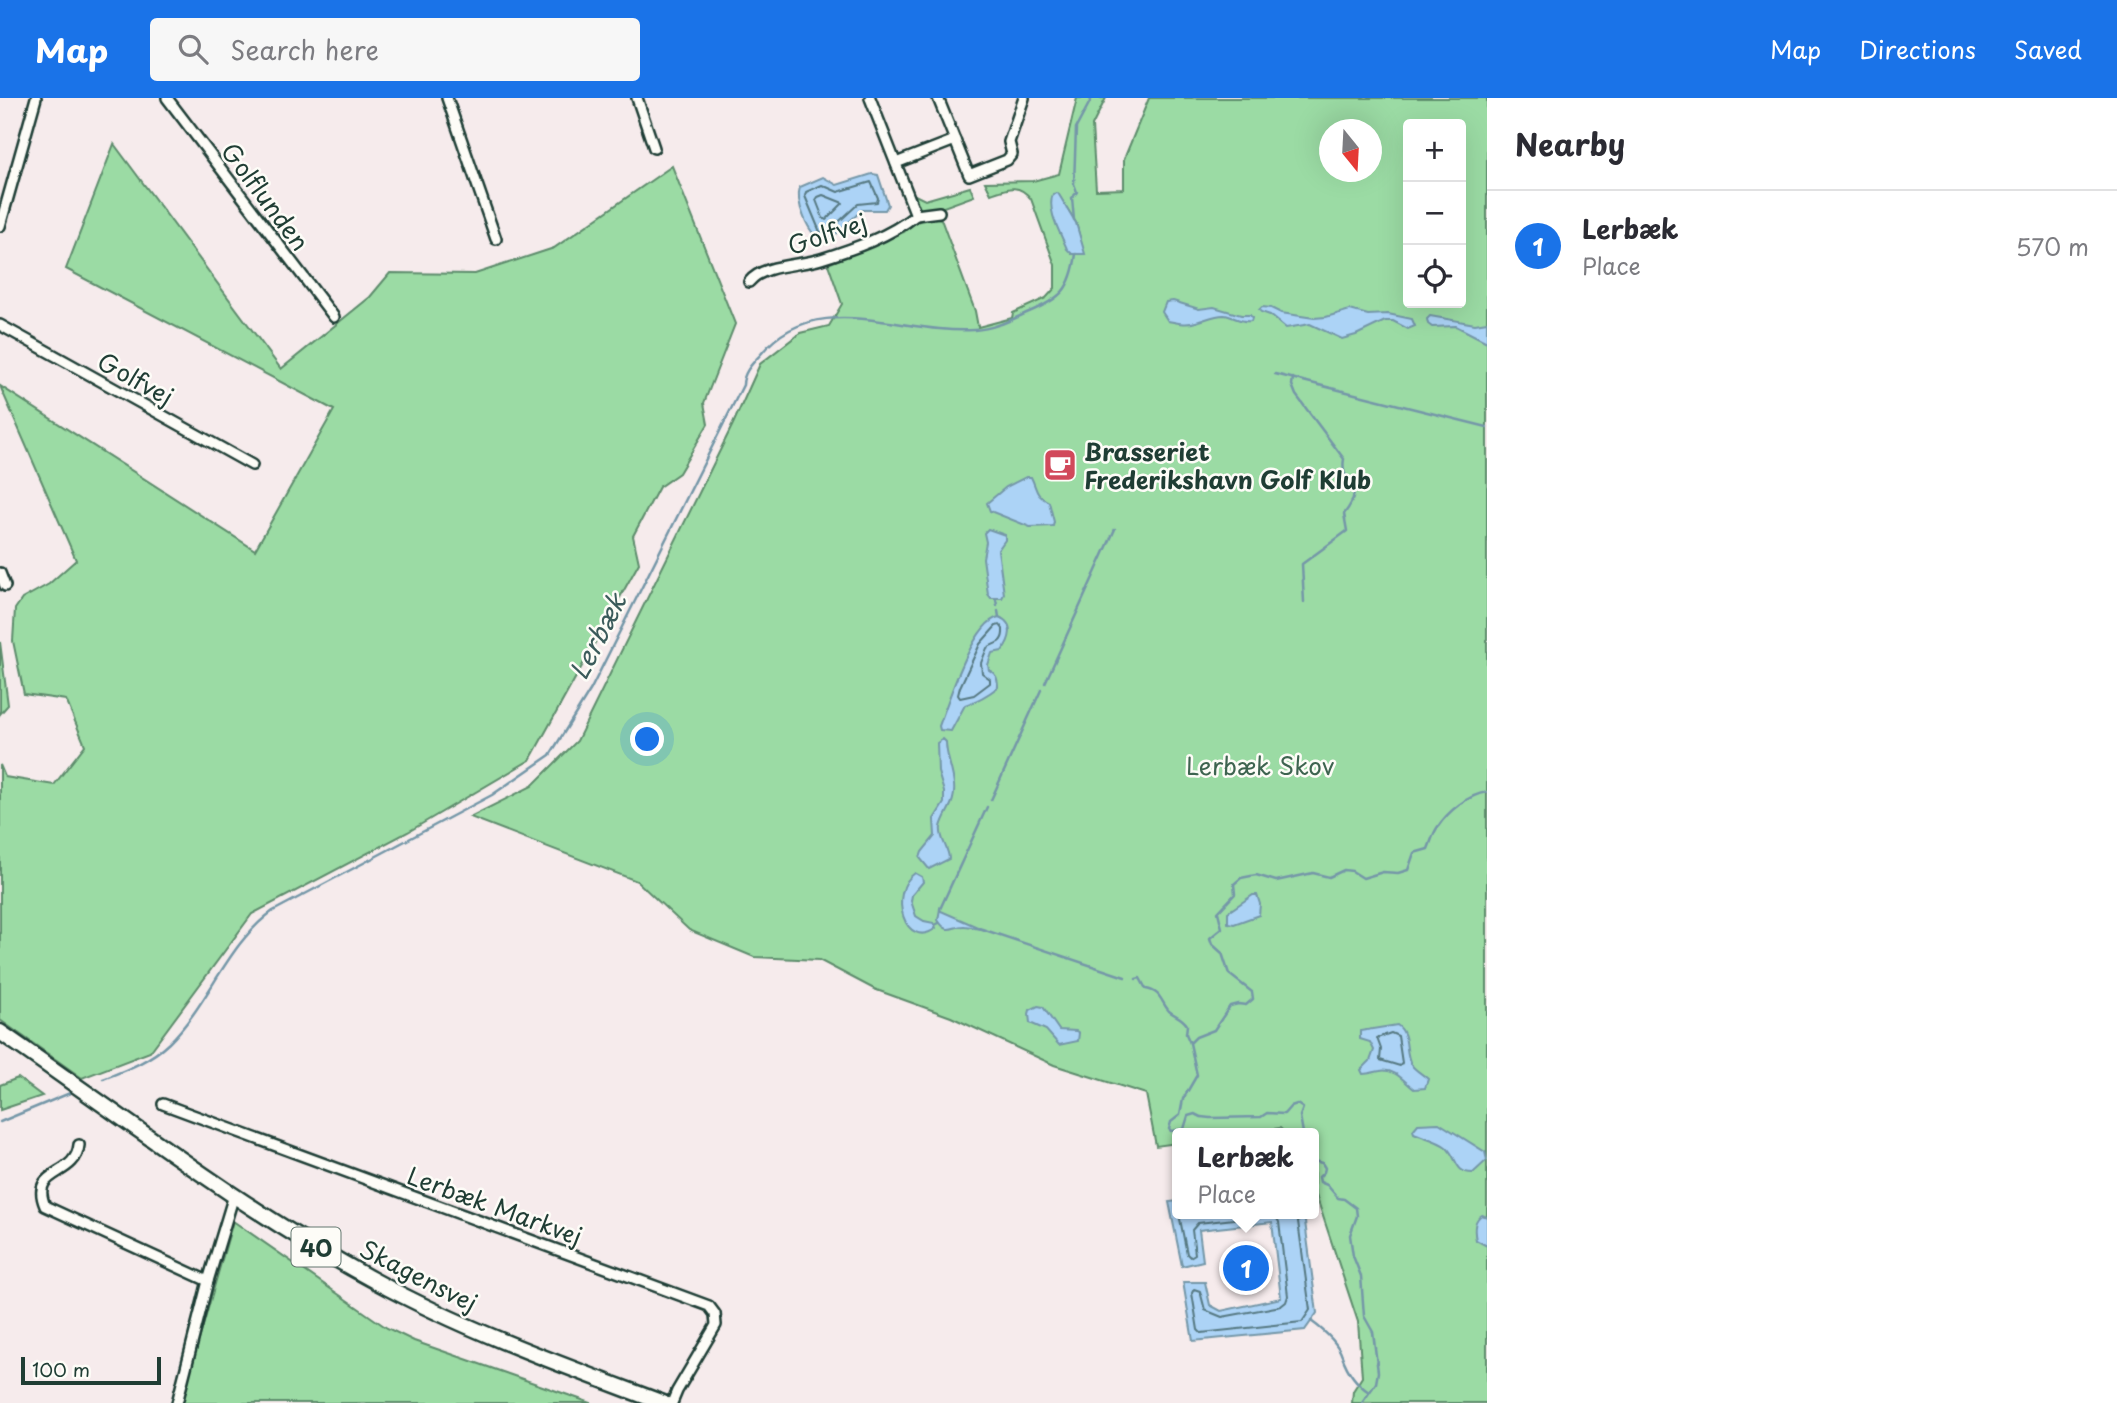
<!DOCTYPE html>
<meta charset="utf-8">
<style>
body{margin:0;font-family:"Playpen Sans",sans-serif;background:#f7f7f7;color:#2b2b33}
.controls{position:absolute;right:21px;top:21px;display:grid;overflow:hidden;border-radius:7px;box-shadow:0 7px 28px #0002}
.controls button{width:63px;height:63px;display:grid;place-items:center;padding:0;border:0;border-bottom:2px solid #e1e1e2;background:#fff;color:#2b2b33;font:35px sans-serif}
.compass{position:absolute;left:1319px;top:21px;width:63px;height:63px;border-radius:50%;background:#fff;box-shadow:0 7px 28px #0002;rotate:162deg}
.scale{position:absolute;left:21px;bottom:18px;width:140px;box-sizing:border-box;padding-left:7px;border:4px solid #1f3d34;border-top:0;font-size:19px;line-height:24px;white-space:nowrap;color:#1f3d34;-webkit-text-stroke:5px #fdfcf7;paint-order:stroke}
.you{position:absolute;left:648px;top:642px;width:24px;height:24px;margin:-18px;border:5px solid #fff;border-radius:50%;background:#1a73e8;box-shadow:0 0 0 10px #1a73e833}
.badge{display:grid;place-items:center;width:46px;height:46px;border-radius:50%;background:#1a73e8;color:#fff;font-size:23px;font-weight:700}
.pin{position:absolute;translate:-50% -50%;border:4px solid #fff;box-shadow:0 2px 7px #0006}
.popup{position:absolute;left:1172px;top:1030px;width:147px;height:91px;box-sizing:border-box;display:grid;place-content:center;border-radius:7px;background:#fff;filter:drop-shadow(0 2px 5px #0005);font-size:23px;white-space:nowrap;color:#7c7c81}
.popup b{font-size:26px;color:#2b2b33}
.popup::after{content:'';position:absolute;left:50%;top:100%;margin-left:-14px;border:14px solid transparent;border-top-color:#fff}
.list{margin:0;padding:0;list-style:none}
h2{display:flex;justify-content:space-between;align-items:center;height:91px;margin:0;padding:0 28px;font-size:30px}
h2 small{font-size:23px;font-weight:400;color:#7c7c81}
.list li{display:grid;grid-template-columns:46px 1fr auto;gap:21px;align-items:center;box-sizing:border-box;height:112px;padding:0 28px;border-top:2px solid #e1e1e2}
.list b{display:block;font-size:26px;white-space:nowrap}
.list p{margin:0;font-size:23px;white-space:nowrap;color:#7c7c81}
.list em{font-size:23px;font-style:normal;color:#7c7c81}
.icon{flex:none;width:38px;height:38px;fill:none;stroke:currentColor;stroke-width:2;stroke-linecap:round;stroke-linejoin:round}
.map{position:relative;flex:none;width:1487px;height:1305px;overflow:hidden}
header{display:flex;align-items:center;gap:42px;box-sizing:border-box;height:98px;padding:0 35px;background:#1a73e8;color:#fff}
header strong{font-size:33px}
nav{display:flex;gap:38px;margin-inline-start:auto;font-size:24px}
.search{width:490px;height:63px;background:#f7f7f7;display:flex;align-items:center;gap:18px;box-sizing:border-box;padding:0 24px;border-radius:7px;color:#7c7c81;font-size:26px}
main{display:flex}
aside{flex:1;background:#fff}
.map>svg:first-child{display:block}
.green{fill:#9bdba4;stroke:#5d8c6c;stroke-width:2;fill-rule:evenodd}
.water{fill:#acd3f6;stroke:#7497a8;stroke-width:2}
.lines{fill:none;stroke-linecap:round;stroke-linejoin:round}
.shore{stroke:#577982;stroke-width:2}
.stream{stroke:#7497a8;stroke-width:2.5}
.street-casing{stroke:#1f3d34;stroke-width:14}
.primary-casing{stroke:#1f3d34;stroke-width:19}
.street{stroke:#fdfcf7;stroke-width:9}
.primary{stroke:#fdfcf7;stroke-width:14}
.labels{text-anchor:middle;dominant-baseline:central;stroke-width:5;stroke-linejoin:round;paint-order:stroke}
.shield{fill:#fdfcf7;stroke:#62766e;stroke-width:2}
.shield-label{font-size:23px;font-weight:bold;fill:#1f3d34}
.street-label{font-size:24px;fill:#1f3d34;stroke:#fdfcf7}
.poi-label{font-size:24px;font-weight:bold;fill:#1f3d34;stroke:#fdfcf7;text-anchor:start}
.park-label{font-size:24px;fill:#3e6450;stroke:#fdfcf7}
.water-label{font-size:26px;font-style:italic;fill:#3b5b5b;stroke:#fdfcf7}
</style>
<header>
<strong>Map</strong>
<div class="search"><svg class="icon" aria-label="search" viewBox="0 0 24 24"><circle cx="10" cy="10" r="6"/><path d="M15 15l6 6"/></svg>Search here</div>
<nav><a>Map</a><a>Directions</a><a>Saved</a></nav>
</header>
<main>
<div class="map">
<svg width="1487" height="1305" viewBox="0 0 1487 1305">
<rect width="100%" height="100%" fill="#f6ebec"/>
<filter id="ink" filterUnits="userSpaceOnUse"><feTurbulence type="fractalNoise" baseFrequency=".0143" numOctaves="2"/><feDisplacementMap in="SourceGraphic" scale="14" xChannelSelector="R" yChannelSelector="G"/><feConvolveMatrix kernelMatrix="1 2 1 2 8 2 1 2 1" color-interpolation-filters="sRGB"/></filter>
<g filter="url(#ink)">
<g class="green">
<path d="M1077 0H1106L1092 28 1096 92 1124 91V61L1149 0H1487V1305H1352L1353 1293 1362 1279 1358 1224 1314 1091V1035H1285L1280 1030 1246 1035H1178V1045L1156 1048 1146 996 1054 967 951 919 874 891 819 862 754 859 689 832 637 783 470 719 532 688 577 643 733 326 760 266 800 235 829 228 842 206 828 166 904 134C913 124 927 117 941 121L975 213 978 229 1012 220 1013 215 1046 200 1055 190V167L1031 101C1019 85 1008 90 991 96L985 84 1033 83 1059 76ZM1408 26H1461V205H1408ZM1330 32H1372V74H1330ZM1058 96 1076 125 1084 156H1072Z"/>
<polygon points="114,46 281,271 370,199 390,175 475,176 554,150 672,68 735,226 704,305 708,326 679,375 659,389 633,438 639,465 530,662 408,734 252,816 150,954 82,980 0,922 0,667 5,679 54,687 85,647 66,602 24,596 13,543 15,511 22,501 49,486 76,462 0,288 255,452 334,312 66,171"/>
<polygon points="970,89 974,98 930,114 917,110 911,95 925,102"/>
<polygon points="0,544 8,607 0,616"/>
<polygon points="18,980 42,998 0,1012 0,987"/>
<polygon points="233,1123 387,1230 414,1243 591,1305 181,1305"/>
</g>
<g class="water">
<path d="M872 76 878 77 888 107 885 112H862L834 138 823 143C808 137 795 104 800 89L823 79 837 87Z"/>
<path d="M1058 95 1076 125 1085 156H1072L1067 151C1061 136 1046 112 1053 96Z"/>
<path d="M1173 203 1199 211 1214 209 1241 217H1250L1252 220 1251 223C1240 225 1234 218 1224 217 1214 217 1205 222 1196 224 1187 227 1178 225 1168 223L1162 214 1166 204Z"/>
<polygon points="1262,209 1271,210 1281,215 1314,220 1326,219 1350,212 1368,217 1388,216 1412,221 1415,228 1408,231 1393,223 1385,223 1356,237 1342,241 1310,226 1286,230 1270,217 1261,214 1259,212"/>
<polygon points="1430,218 1475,226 1487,224 1487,244 1456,228 1432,229 1428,226 1427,221"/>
<path d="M1026 379H1031C1038 393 1034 396 1049 404L1054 424 1053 428 1030 429 990 413 987 405 1006 389Z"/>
<polygon points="988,431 1005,437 1005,442 998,452 1004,496 1002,500 991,500 988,496 983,460 986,444 984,435"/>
<path d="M999 519C1016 526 1010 542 1002 553L992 555 988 567 989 572C996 576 998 580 998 589 988 597 977 603 965 607L951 633 940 632 939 628C948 604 973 524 999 519Z"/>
<path d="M943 641 946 644C946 659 953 672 954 687 956 707 945 713 941 729 939 741 949 750 949 761L929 771 920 760 922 754 935 738 934 721 944 705V694L938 674 937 645Z"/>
<path d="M915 775 922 779 923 784 912 797 911 803 916 818 924 823 934 825 936 830C905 854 887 794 915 775Z"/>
<polygon points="1253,797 1257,797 1260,806 1259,817 1234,826 1228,825 1228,814"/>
<path d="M940 811 941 813 982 831C976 831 970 828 964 828 952 828 948 838 938 822Z"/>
<polygon points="1038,908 1043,909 1059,932 1076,933 1079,935 1078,943 1059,947 1046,932 1030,925 1029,916 1030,912"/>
<path d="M1397 927C1410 936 1404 953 1411 966 1414 972 1423 976 1428 981L1425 990 1414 991C1404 983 1394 970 1380 973 1374 974 1369 976 1363 976L1361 972 1370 963 1374 952 1370 944 1360 941V933Z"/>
<path d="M1439 1025 1485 1054 1487 1062 1473 1075C1454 1075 1458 1060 1446 1049 1439 1043 1423 1039 1414 1035L1413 1032 1418 1026Z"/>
<polygon points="1178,1103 1178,1116 1304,1116 1317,1215 1305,1232 1193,1243 1183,1184 1205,1184 1210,1207 1221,1213 1281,1200 1272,1124 1199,1132 1203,1163 1182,1168 1169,1104"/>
<path d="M1482 1117 1487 1119V1148L1476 1142C1474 1133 1473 1122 1482 1117Z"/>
</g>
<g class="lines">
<g class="shore">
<polygon points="871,84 878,100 877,104 858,106 830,132 820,134 805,98 806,94 822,87 838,94"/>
<polygon points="823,97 843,105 826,122 823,120 816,102 818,99"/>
<path d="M1000 527 1003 531C1004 546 996 544 987 550L981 565 982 575 990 581V585L974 597 960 600 958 597 960 589 980 546 996 528Z"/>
<polygon points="1391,935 1398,938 1402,965 1400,968 1380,962 1381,951 1377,940"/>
<polyline points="1179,1116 1187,1156 1190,1159 1195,1156 1192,1132 1198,1125 1271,1117 1276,1119 1279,1124 1288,1198 1286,1204 1281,1208 1222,1219 1205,1212 1200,1193 1194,1191 1192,1195 1198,1232 1201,1235 1302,1224 1310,1212 1297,1116"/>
</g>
<g class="stream">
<polyline points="1074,122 1072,100 1077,94 1074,86 1076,30 1092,0"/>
<polyline points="1275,276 1487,329"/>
<path d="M1293 280 1292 287 1296 297 1344 361C1339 388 1368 385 1344 416L1347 433 1302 466 1304 504"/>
<polyline points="996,502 997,507"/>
<polyline points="998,513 999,519"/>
<polyline points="1045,585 1115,431"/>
<polyline points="991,702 1041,592"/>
<polyline points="940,811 987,709"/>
<polyline points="935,827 939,825"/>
<polyline points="982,831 1125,879"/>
<path d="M1136 881 1140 880 1146 891C1162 894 1160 903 1169 913 1175 918 1182 919 1187 927L1186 936 1190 945"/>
<path d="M103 981C126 972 150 963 169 945 209 906 227 846 273 813L492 697 550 657 591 591 743 287C743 274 753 265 761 256 815 189 903 237 974 232 994 231 1011 222 1029 214 1062 200 1071 191 1076 156"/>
<polyline points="0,1024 70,995"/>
<path d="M1303 1035 1300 1018 1303 1010 1297 1006 1291 1008 1284 1016 1267 1015 1261 1019 1210 1020 1201 1019 1195 1016 1188 1018 1184 1031 1171 1033 1169 1031 1171 1024 1180 1017 1183 1001 1197 977 1190 945 1196 939 1214 932 1230 908 1238 906 1246 907 1253 901 1252 894 1229 876 1222 855 1212 846 1210 840 1222 830 1218 814 1235 796 1234 786 1241 780 1256 777 1276 783 1313 775 1329 779 1344 772 1352 773 1363 780 1383 774 1398 775 1408 772 1414 755 1428 751C1431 744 1433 736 1437 730 1448 713 1468 697 1487 694"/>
<polyline points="1314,1063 1322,1065 1325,1070 1324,1074 1319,1079 1320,1084 1327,1087 1338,1100 1344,1101 1356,1110 1357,1118 1350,1137 1353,1158 1361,1178 1364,1218 1373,1234 1378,1274 1376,1285 1362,1305"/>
<path d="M1311 1223C1322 1231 1338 1245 1342 1258 1347 1272 1355 1285 1369 1294"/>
</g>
<defs>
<g id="street">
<polyline points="167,0 334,219"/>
<polyline points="447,0 496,141"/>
<polyline points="637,0 654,50"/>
<polyline points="870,0 916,117 939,114"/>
<polyline points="938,0 969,77 1007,62 1012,56 1009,44 1024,0"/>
<polyline points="896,65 955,42"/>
<polyline points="0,128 36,0"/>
<path d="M749 184C763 166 799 168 821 161 853 151 889 139 916 117"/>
<polyline points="0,227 252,367"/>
<polyline points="0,475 5,488"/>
<polyline points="163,1006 709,1208 715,1216 716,1227 677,1293 672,1305"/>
<path d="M79 1047C76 1080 29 1070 45 1108L208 1183"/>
<polyline points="177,1305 208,1183 234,1097"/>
</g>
<path id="primary" d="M0 934C123 1019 243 1112 375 1183 467 1233 565 1268 663 1305"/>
</defs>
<use href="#street" class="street-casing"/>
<use href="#primary" class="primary-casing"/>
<use href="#street" class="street"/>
<use href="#primary" class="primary"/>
</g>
</g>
<defs>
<symbol id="cafe-square" viewBox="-11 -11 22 22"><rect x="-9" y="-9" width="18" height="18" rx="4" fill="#d1495b" stroke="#fdfcf7"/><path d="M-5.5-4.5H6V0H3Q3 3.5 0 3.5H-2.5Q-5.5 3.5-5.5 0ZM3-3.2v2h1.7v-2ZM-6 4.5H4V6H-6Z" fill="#fff"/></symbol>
</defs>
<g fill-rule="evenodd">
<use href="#cafe-square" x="1041" y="348" width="38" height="38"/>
</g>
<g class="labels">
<rect class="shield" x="291.5" y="1129.5" width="49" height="39" rx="5"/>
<g class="shield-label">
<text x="316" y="1149">40</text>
</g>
<g class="street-label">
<text transform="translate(266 98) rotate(53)">Golflunden</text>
<text transform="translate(827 135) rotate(-18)">Golfvej</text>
<text transform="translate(136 280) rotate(29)">Golfvej</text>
<text transform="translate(495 1107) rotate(20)">Lerbæk Markvej</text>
<text transform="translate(419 1177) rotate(27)">Skagensvej</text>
</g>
<g class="poi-label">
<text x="1084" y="353">Brasseriet<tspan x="1084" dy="28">Frederikshavn Golf Klub</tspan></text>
</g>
<g class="park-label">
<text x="1260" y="667">Lerbæk Skov</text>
</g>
<g class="water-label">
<text transform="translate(597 538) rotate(-63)">Lerbæk</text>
</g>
</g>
</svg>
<div class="controls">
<button>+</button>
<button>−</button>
<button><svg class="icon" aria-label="locate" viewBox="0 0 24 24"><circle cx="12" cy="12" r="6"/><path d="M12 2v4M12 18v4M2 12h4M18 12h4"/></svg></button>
</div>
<svg class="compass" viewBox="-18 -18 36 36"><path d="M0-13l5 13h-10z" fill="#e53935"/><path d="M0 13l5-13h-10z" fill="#7c7c81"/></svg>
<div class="scale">100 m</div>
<div class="you"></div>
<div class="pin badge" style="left:1246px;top:1170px">1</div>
<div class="popup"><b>Lerbæk</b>Place</div>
</div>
<aside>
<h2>Nearby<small></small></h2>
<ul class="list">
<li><span class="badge">1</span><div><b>Lerbæk</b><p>Place</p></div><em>570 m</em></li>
</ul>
</aside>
</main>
